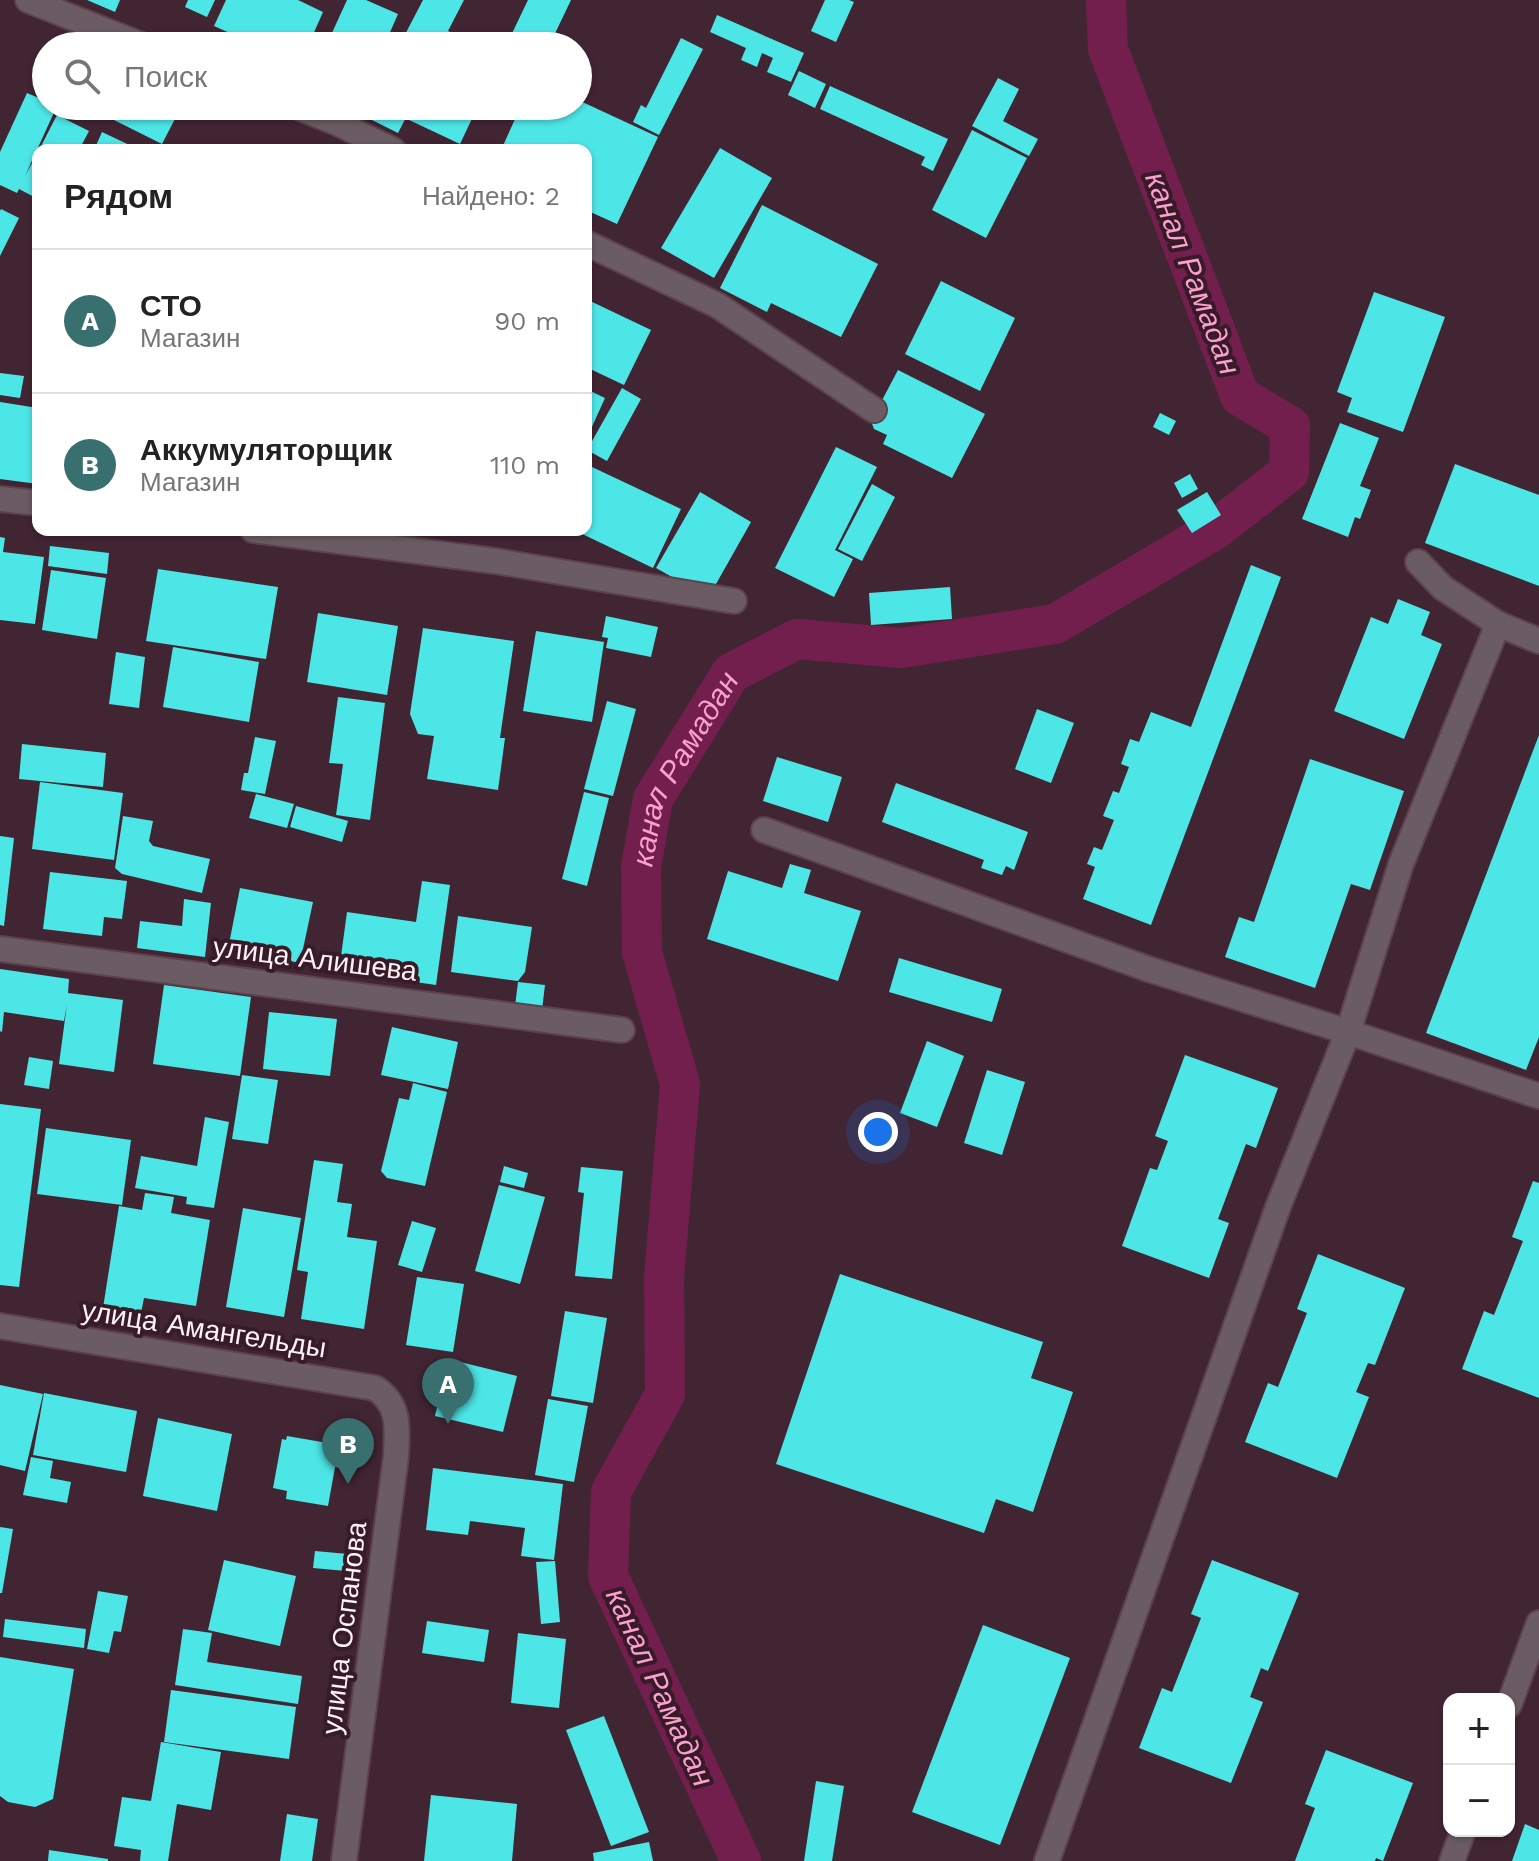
<!DOCTYPE html>
<html lang="ru">
<meta charset="utf-8">
<style>
body{margin:0;font-family:"Work Sans",sans-serif;background:#f6f6f6;color:#222}
.controls{position:absolute;right:24px;bottom:24px;display:grid;overflow:hidden;border-radius:16px;box-shadow:0 2px 6px #0004}
.controls button{width:72px;height:72px;display:grid;place-items:center;padding:0;border:0;border-bottom:2px solid #e0e0e0;background:#fff;color:#222;font:40px sans-serif}
.you{position:absolute;left:878px;top:1132px;width:28px;height:28px;margin:-20px;border:6px solid #fff;border-radius:50%;background:#1a73e8;box-shadow:0 0 0 12px #1a73e833}
.badge{display:grid;place-items:center;width:52px;height:52px;border-radius:50%;background:#386f6f;color:#fff;font-size:26px;font-weight:700}
.pin{position:absolute;translate:-50% -66px;filter:drop-shadow(0 2px 4px #0008)}
.pin::after{content:'';position:absolute;top:42px;width:28px;height:24px;background:inherit;clip-path:polygon(0 0,100% 0,50% 100%)}
.list{margin:0;padding:0;list-style:none}
h2{display:flex;justify-content:space-between;align-items:center;height:104px;margin:0;padding:0 32px;font-size:34px}
h2 small{font-size:26px;font-weight:400;color:#767676}
.list li{display:grid;grid-template-columns:52px 1fr auto;gap:24px;align-items:center;box-sizing:border-box;height:144px;padding:0 32px;border-top:2px solid #e0e0e0}
.list b{display:block;font-size:30px;white-space:nowrap}
.list p{margin:0;font-size:26px;white-space:nowrap;color:#767676}
.list em{font-size:26px;font-style:normal;color:#767676}
.icon{flex:none;width:44px;height:44px;fill:none;stroke:currentColor;stroke-width:2;stroke-linecap:round;stroke-linejoin:round}
.map{position:relative;flex:none;width:1539px;height:1861px;overflow:hidden}
.search{position:absolute;background:#fff;box-shadow:0 2px 6px #0004;left:32px;top:32px;width:560px;height:88px;display:flex;align-items:center;gap:20px;box-sizing:border-box;padding:0 28px;border-radius:44px;color:#767676;font-size:30px}
.panel{position:absolute;background:#fff;box-shadow:0 2px 6px #0004;left:32px;top:144px;width:560px;height:392px;border-radius:16px}
.map>svg:first-child{display:block}
.lines{fill:none;stroke-linecap:round;stroke-linejoin:round}
.canal{stroke:#721f4e;stroke-width:40}
.building{fill:#4de6e7}
.minor-casing{stroke:#5c424e;stroke-width:28}
.minor{stroke:#6b5c63;stroke-width:24}
.labels{text-anchor:middle;dominant-baseline:central;stroke-width:8;stroke-linejoin:round;paint-order:stroke}
.street-label{font-size:28px;fill:#fdf1f6;stroke:#371b29}
.water-label{font-size:30px;font-style:italic;fill:#fd9fcd;stroke:#371b29}
</style>
<div class="map">
<svg width="1539" height="1861" viewBox="0 0 1539 1861">
<rect width="100%" height="100%" fill="#422533"/>
<g class="lines">
<path class="canal" id="s1" d="M741 1861 608 1576 611 1492 665 1394 664 1278 680 1084 642 952 641 867 653 799 731 673 797 639 901 648 1055 624 1216 529 1289 472 1290 426 1240 396 1108 49 1106 0"/>
</g>
<g class="building">
<polygon points="87,0 120,0 115,12"/>
<polygon points="188,0 215,0 207,17 185,7"/>
<polygon points="226,0 298,0 323,12 308,46 259,46 214,26"/>
<polygon points="347,0 366,0 398,14 384,46 326,46"/>
<polygon points="423,0 464,0 448,31 480,46 441,46 444,37 440,46 399,46"/>
<polygon points="528,0 571,0 549,46 506,46"/>
<polygon points="825,0 849,0 854,2 836,42 811,31"/>
<polygon points="717,15 804,53 791,82 767,72 773,58 762,53 757,67 741,60 746,48 710,32"/>
<polygon points="681,38 703,49 659,135 633,122 641,105 646,108"/>
<polygon points="799,71 826,84 815,108 788,95"/>
<polygon points="998,78 1019,89 1003,121 1038,139 1029,156 972,126"/>
<polygon points="830,86 948,139 933,171 921,165 925,157 820,109"/>
<polygon points="27,93 46,101 46,106 57,106 25,176 38,152 38,199 19,189 17,193 0,185 0,152"/>
<polygon points="578,100 658,137 617,224 586,210 586,150 501,150 521,106 548,106 563,113 566,106 578,106"/>
<polygon points="114,106 170,106 179,111 162,144 108,117"/>
<polygon points="371,106 412,106 398,133 366,117"/>
<polygon points="413,106 478,106 460,144 407,119"/>
<polygon points="57,115 89,131 79,150 39,150"/>
<polygon points="972,130 1027,158 986,238 932,210"/>
<polygon points="102,132 140,150 94,150"/>
<polygon points="720,148 772,178 714,278 661,248"/>
<polygon points="762,205 878,264 841,337 771,303 767,312 720,288"/>
<polygon points="1,209 19,218 0,256 0,211"/>
<polygon points="941,281 1015,318 980,391 905,354"/>
<polygon points="1374,292 1445,317 1403,432 1347,412 1352,398 1337,392"/>
<polygon points="586,299 651,330 624,385 586,367"/>
<polygon points="898,370 985,414 952,478 883,444 887,435 874,429 871,421"/>
<polygon points="0,373 24,376 20,398 0,395"/>
<polygon points="622,388 641,399 607,461 587,450"/>
<polygon points="586,389 605,398 586,440"/>
<polygon points="0,402 38,408 38,484 0,479"/>
<polygon points="1160,413 1176,421 1169,435 1153,427"/>
<polygon points="1340,423 1379,438 1360,486 1371,490 1360,519 1355,517 1348,537 1302,519"/>
<polygon points="836,447 877,467 835,550 853,559 834,597 775,568"/>
<polygon points="1455,464 1539,495 1539,586 1425,543"/>
<polygon points="592,467 681,509 653,568 574,530 586,530 586,479"/>
<polygon points="1190,474 1198,489 1182,498 1174,483"/>
<polygon points="872,484 895,497 862,561 838,549"/>
<polygon points="700,492 751,522 716,584 697,591 656,568"/>
<polygon points="1207,492 1221,515 1192,533 1177,510"/>
<polygon points="0,537 5,538 3,552 44,557 35,624 0,620"/>
<polygon points="50,546 109,553 107,574 48,566"/>
<polygon points="1251,565 1281,577 1151,925 1083,899 1095,867 1087,864 1094,847 1102,850 1114,820 1103,816 1113,791 1119,793 1129,767 1121,764 1130,739 1139,742 1151,712 1191,727"/>
<polygon points="158,569 278,587 266,659 146,641"/>
<polygon points="51,570 106,578 97,639 42,630"/>
<polygon points="950,587 952,619 871,625 869,593"/>
<polygon points="1398,599 1430,612 1421,635 1442,644 1404,739 1334,711 1371,617 1388,624"/>
<polygon points="318,613 398,626 387,695 307,682"/>
<polygon points="606,616 658,627 651,657 606,648 608,638 602,637"/>
<polygon points="423,628 514,641 500,738 505,738 498,790 427,779 434,736 418,734 410,714"/>
<polygon points="536,631 604,642 592,722 523,711"/>
<polygon points="173,647 259,662 249,722 163,707"/>
<polygon points="116,652 145,657 139,708 109,704"/>
<polygon points="338,697 385,703 370,820 336,815 343,764 329,763"/>
<polygon points="607,701 636,709 613,796 584,789"/>
<polygon points="1037,709 1074,723 1051,783 1015,769"/>
<polygon points="1539,735 1539,1037 1526,1070 1426,1033"/>
<polygon points="255,737 276,741 265,794 241,790 244,773 248,773"/>
<polygon points="22,744 106,753 103,787 19,779"/>
<polygon points="777,757 842,777 828,822 763,801"/>
<polygon points="1310,759 1404,791 1370,890 1351,884 1315,988 1225,957 1239,917 1254,922"/>
<polygon points="40,782 123,793 114,860 32,849"/>
<polygon points="896,783 1028,832 1014,870 1006,866 1002,875 981,868 984,860 882,822"/>
<polygon points="584,792 609,798 587,886 562,879"/>
<polygon points="256,794 294,804 287,828 249,818"/>
<polygon points="296,806 348,821 342,842 290,827"/>
<polygon points="123,816 153,821 149,841 153,846 210,859 202,893 122,874 115,868"/>
<polygon points="0,836 14,838 4,926 0,925"/>
<polygon points="790,864 811,870 804,893 861,911 838,981 707,939 728,871 782,888"/>
<polygon points="50,872 127,881 122,919 104,917 102,936 43,929"/>
<polygon points="422,881 450,885 436,985 339,971 347,912 416,922"/>
<polygon points="240,888 313,902 300,963 228,949"/>
<polygon points="184,899 211,903 205,957 137,948 140,921 182,926"/>
<polygon points="458,916 532,927 525,972 518,981 451,972"/>
<polygon points="899,958 1002,989 992,1022 889,992"/>
<polygon points="0,969 69,979 68,993 123,1000 114,1072 59,1064 67,1004 64,1021 4,1012 2,1032 0,1031"/>
<polygon points="518,982 545,985 541,1018 514,1014"/>
<polygon points="164,985 251,997 240,1076 153,1064"/>
<polygon points="269,1012 337,1019 330,1076 263,1069"/>
<polygon points="392,1027 458,1042 448,1089 381,1075"/>
<polygon points="927,1041 964,1056 937,1127 900,1113"/>
<polygon points="1185,1055 1278,1088 1256,1148 1246,1144 1218,1219 1229,1223 1209,1278 1122,1246 1150,1168 1157,1170 1168,1141 1155,1136"/>
<polygon points="29,1057 53,1061 49,1089 24,1085"/>
<polygon points="987,1070 1025,1082 1002,1155 964,1143"/>
<polygon points="242,1075 278,1080 268,1144 232,1139"/>
<polygon points="413,1083 447,1092 425,1186 387,1178 381,1171 399,1098 409,1100"/>
<polygon points="0,1104 41,1109 19,1287 0,1285"/>
<polygon points="205,1117 229,1122 214,1208 186,1204 187,1197 135,1188 141,1156 197,1166"/>
<polygon points="46,1128 131,1140 122,1205 37,1194"/>
<polygon points="314,1160 343,1164 337,1202 352,1204 347,1237 377,1241 364,1329 301,1319 308,1272 297,1270"/>
<polygon points="504,1166 528,1173 524,1188 500,1182"/>
<polygon points="581,1167 623,1171 612,1279 575,1276 584,1193 578,1192"/>
<polygon points="1533,1181 1539,1183 1539,1398 1462,1369 1484,1311 1494,1315 1523,1241 1512,1237"/>
<polygon points="499,1185 545,1197 520,1284 475,1271"/>
<polygon points="145,1193 174,1197 171,1213 210,1220 196,1306 144,1298 141,1313 103,1308 119,1206 142,1210"/>
<polygon points="243,1208 301,1218 284,1317 226,1307"/>
<polygon points="412,1221 436,1228 422,1272 398,1265"/>
<polygon points="1318,1254 1405,1288 1375,1365 1368,1363 1356,1392 1369,1397 1337,1478 1245,1442 1268,1383 1278,1387 1307,1313 1297,1309"/>
<polygon points="840,1274 1043,1342 1031,1378 1073,1392 1033,1512 996,1499 984,1533 776,1464"/>
<polygon points="417,1277 464,1284 453,1352 406,1345"/>
<polygon points="565,1311 607,1318 593,1403 551,1396"/>
<polygon points="448,1359 517,1376 503,1432 435,1416"/>
<polygon points="0,1385 43,1394 25,1471 0,1465"/>
<polygon points="44,1393 137,1411 126,1472 33,1455"/>
<polygon points="548,1399 588,1406 574,1482 535,1475"/>
<polygon points="158,1418 232,1434 217,1511 143,1496"/>
<polygon points="287,1436 339,1445 328,1506 286,1499 287,1491 273,1488 282,1439 286,1440"/>
<polygon points="31,1457 53,1461 50,1478 71,1482 67,1503 23,1495"/>
<polygon points="433,1468 563,1484 554,1560 521,1556 525,1528 470,1521 468,1535 426,1530"/>
<polygon points="0,1527 13,1529 2,1593 0,1593"/>
<polygon points="315,1551 348,1554 346,1571 313,1568"/>
<polygon points="224,1560 296,1576 280,1646 208,1630"/>
<polygon points="1212,1560 1299,1593 1268,1671 1261,1668 1250,1697 1263,1702 1231,1783 1139,1748 1162,1688 1172,1692 1201,1618 1191,1614"/>
<polygon points="555,1561 560,1622 541,1624 536,1562"/>
<polygon points="98,1591 128,1596 121,1632 114,1631 109,1653 87,1649"/>
<polygon points="5,1619 86,1629 84,1648 3,1637"/>
<polygon points="427,1621 489,1630 484,1662 422,1653"/>
<polygon points="983,1625 1070,1658 1000,1845 912,1812"/>
<polygon points="183,1629 212,1633 207,1662 302,1676 298,1704 175,1685"/>
<polygon points="518,1633 566,1639 559,1708 511,1703"/>
<polygon points="0,1657 74,1669 53,1799 35,1807 8,1802 0,1796"/>
<polygon points="171,1690 296,1707 289,1759 164,1742"/>
<polygon points="604,1716 649,1832 611,1846 566,1730"/>
<polygon points="161,1742 221,1752 211,1810 177,1804 168,1861 140,1861 141,1850 114,1846 122,1797 151,1801"/>
<polygon points="1326,1750 1413,1783 1383,1861 1376,1858 1375,1861 1295,1861 1315,1808 1305,1804"/>
<polygon points="816,1781 844,1786 832,1861 804,1861"/>
<polygon points="431,1795 517,1804 512,1861 424,1861"/>
<polygon points="287,1814 318,1819 312,1861 280,1861"/>
<polygon points="1525,1824 1539,1830 1539,1861 1512,1861"/>
<polygon points="649,1842 653,1861 594,1861 593,1853"/>
<polygon points="49,1850 108,1859 108,1861 48,1861"/>
</g>
<g class="lines">
<defs>
<g id="minor">
<polyline points="28,0 144,46"/>
<polyline points="295,106 335,122 393,150"/>
<polyline points="586,243 717,305 874,410"/>
<polyline points="0,499 38,503"/>
<polyline points="253,530 495,561 734,601"/>
<polyline points="1418,562 1443,588 1498,624 1539,641"/>
<polyline points="764,830 1148,969 1348,1032 1539,1096"/>
<polyline points="0,949 622,1030"/>
<path d="M0 1326 375 1388C401 1405 397 1429 396 1456L344 1861"/>
<polyline points="1509,1705 1539,1623"/>
<polyline points="1047,1861 1278,1207 1348,1032 1401,864 1498,624"/>
<polyline points="1452,1861 1463,1831"/>
</g>
</defs>
<use href="#minor" class="minor-casing"/>
<use href="#minor" class="minor"/>
</g>
<g class="labels">
<g class="street-label">
<text transform="translate(315 959) rotate(7)">улица Алишева</text>
<text transform="translate(204 1329) rotate(9)">улица Амангельды</text>
<text transform="translate(344 1628) rotate(-83)">улица Оспанова</text>
</g>
<g class="water-label">
<text transform="translate(1193 273) rotate(69)">канал Рамадан</text>
<text stroke="none"><textPath href="#s1" startOffset="1152">канал Рамадан</textPath></text>
<text transform="translate(660 1687) rotate(65)">канал Рамадан</text>
</g>
</g>
</svg>
<div class="controls">
<button>+</button>
<button>−</button>
</div>
<div class="you"></div>
<div class="pin badge" style="left:448px;top:1424px">A</div>
<div class="pin badge" style="left:348px;top:1484px">B</div>
<div class="search"><svg class="icon" aria-label="search" viewBox="0 0 24 24"><circle cx="10" cy="10" r="6"/><path d="M15 15l6 6"/></svg>Поиск</div>
<section class="panel">
<h2>Рядом<small>Найдено: 2</small></h2>
<ul class="list">
<li><span class="badge">A</span><div><b>СТО</b><p>Магазин</p></div><em>90 m</em></li>
<li><span class="badge">B</span><div><b>Аккумуляторщик</b><p>Магазин</p></div><em>110 m</em></li>
</ul>
</section>
</div>
